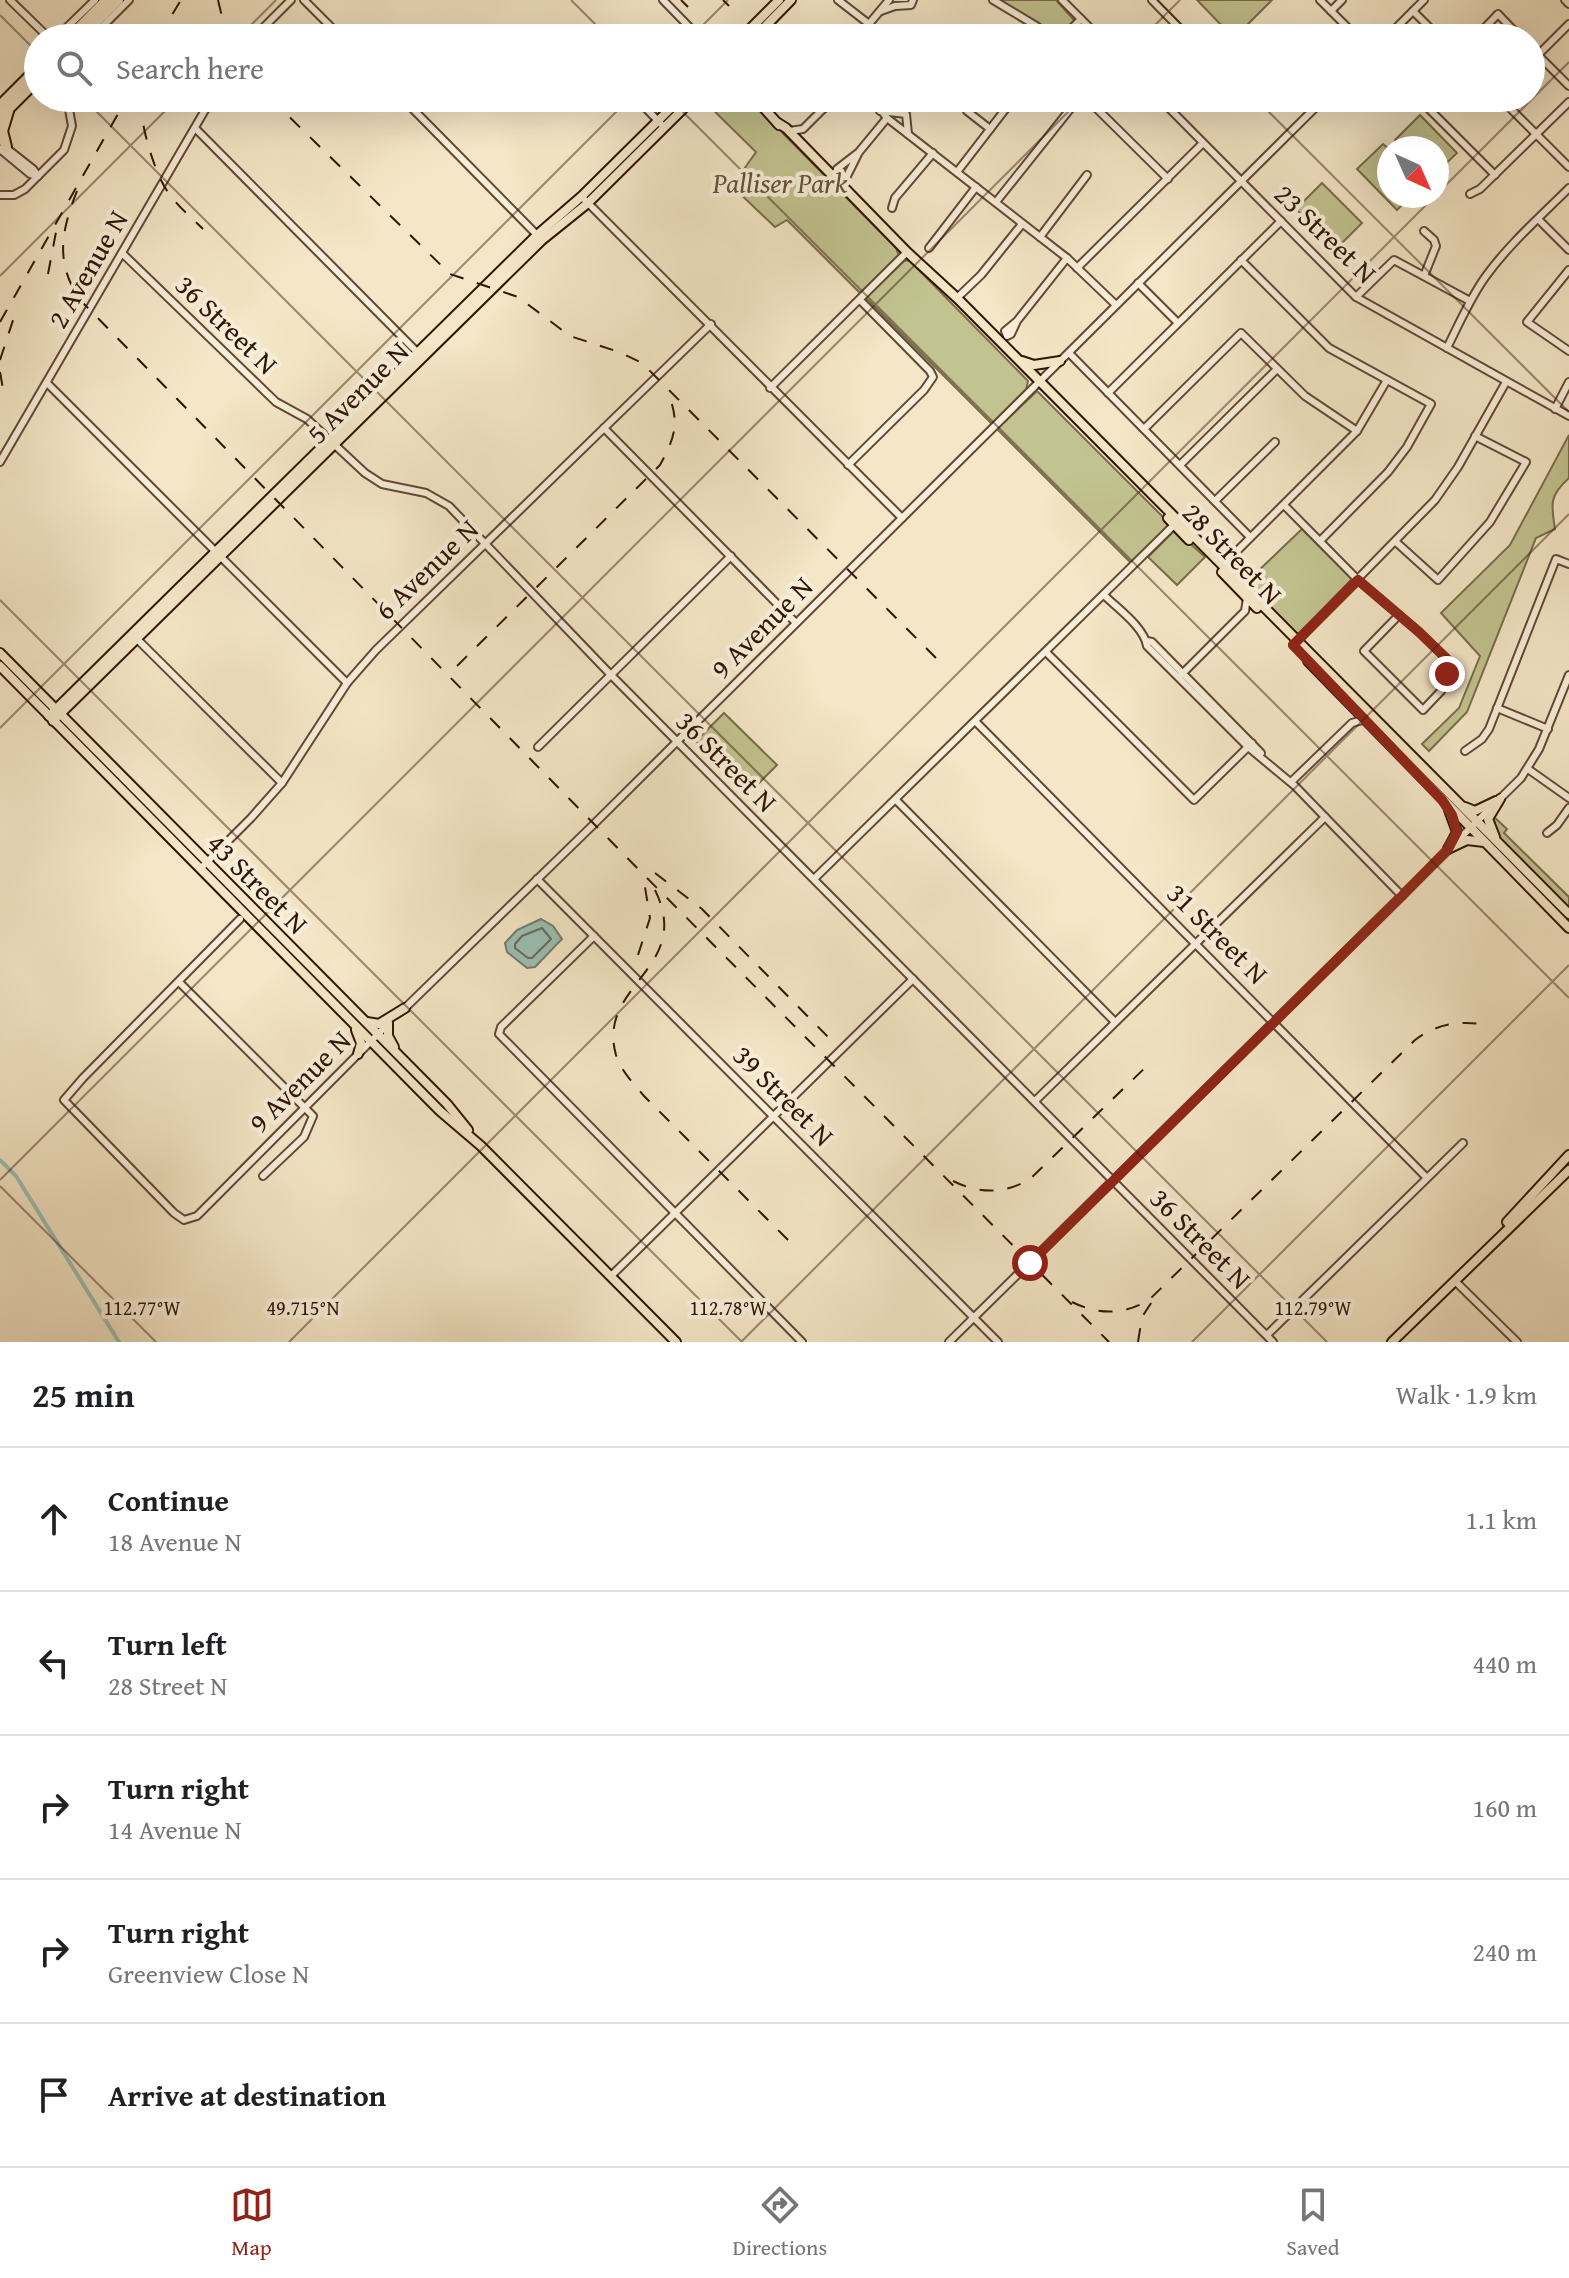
<!DOCTYPE html>
<meta charset="utf-8">
<style>
body{margin:0;font-family:"Gentium Book Plus",serif;background:#f2f2f2;color:#202124}
.compass{position:absolute;left:1377px;top:136px;width:72px;height:72px;border-radius:50%;background:#fff;box-shadow:0 8px 32px #0002;rotate:135deg}
.stop{position:absolute;width:24px;height:24px;margin:-18px;border:6px solid #8f2418;border-radius:50%;background:#fff}
.stop.end{background:#8f2418;border-color:#fff;box-shadow:0 2px 8px #0008}
.list{margin:0;padding:0;list-style:none}
h2{display:flex;justify-content:space-between;align-items:center;height:104px;margin:0;padding:0 32px;font-size:34px}
h2 small{font-size:26px;font-weight:400;color:#757577}
.list li{display:grid;grid-template-columns:52px 1fr auto;gap:24px;align-items:center;box-sizing:border-box;height:144px;padding:0 32px;border-top:2px solid #e0e0e0}
.list b{display:block;font-size:30px;white-space:nowrap}
.list p{margin:0;font-size:26px;white-space:nowrap;color:#757577}
.list em{font-size:26px;font-style:normal;color:#757577}
.icon{flex:none;width:44px;height:44px;fill:none;stroke:currentColor;stroke-width:2;stroke-linecap:round;stroke-linejoin:round}
.map{position:relative;flex:none;width:1569px;height:1342px;overflow:hidden}
.search{position:absolute;background:#fff;box-shadow:0 8px 32px #0002;left:24px;right:24px;top:24px;height:88px;display:flex;align-items:center;gap:20px;box-sizing:border-box;padding:0 28px;border-radius:44px;color:#757577;font-size:30px}
.sheet{height:824px;background:#fff}
nav{display:flex;justify-content:space-around;align-items:center;box-sizing:border-box;height:112px;border-top:2px solid #e0e0e0;background:#fff;font-size:22px;color:#757577}
nav a{display:grid;justify-items:center;gap:4px}
nav .on{color:#8f2418}
.map>svg:first-child{display:block}
.green{fill:#c2c390;stroke:#796c4a;stroke-width:2}
.water{fill:#9cc0b5;stroke:#717b6f;stroke-width:2}
.lines{fill:none;stroke-linecap:round;stroke-linejoin:round}
.shore{stroke:#666a5d;stroke-width:2}
.canal{stroke:#9cc0b5;stroke-width:4}
.minor-casing{stroke:#614835;stroke-width:10}
.major-casing{stroke:#301405;stroke-width:12}
.highway-casing{stroke:#301405;stroke-width:14}
.minor{stroke:#f8efda;stroke-width:6}
.major{stroke:#f4e6c6;stroke-width:8}
.highway{stroke:#f4e6c6;stroke-width:10}
.rail{stroke:#301405;stroke-width:2;stroke-dasharray:14 14;stroke-linecap:butt}
.route{stroke:#8f2418;stroke-width:10}
.ticks{fill:none;stroke:#301405;stroke-width:2;stroke-opacity:0.45}
.labels{text-anchor:middle;dominant-baseline:central;stroke-width:8;stroke-linejoin:round;paint-order:stroke}
.park-label{font-size:28px;font-style:italic;fill:#635136;stroke:#f8efda}
.street-label{font-size:28px;fill:#301405;stroke:#f8efda}
.ticks-label{font-size:20px;text-anchor:middle;fill:#301405;stroke:#f8efda;stroke-width:8;stroke-linejoin:round;paint-order:stroke}
</style>
<div class="map">
<svg width="1569" height="1342" viewBox="0 0 1569 1342">
<rect width="100%" height="100%" fill="#f4e6c6"/>
<filter id="stains"><feTurbulence type="fractalNoise" baseFrequency=".0025" numOctaves="4"/><feColorMatrix values="0 0 0 0 .2 0 0 0 0 .09 0 0 0 0 .02 0 0 0 .5 -.17"/></filter>
<radialGradient id="worn" r=".72"><stop offset=".6" stop-color="#630" stop-opacity="0"/><stop offset="1" stop-color="#630" stop-opacity=".3"/></radialGradient>
<g class="green">
<polygon points="1000,0 1056,0 1075,21 1058,38 1054,38 1040,24"/>
<polygon points="1197,0 1272,0 1234,38 1218,38 1226,30"/>
<polygon points="701,98 748,98 896,248 899,256 860,293 787,220 775,227 732,186 756,152"/>
<polygon points="1420,115 1457,153 1437,172 1437,148 1403,148 1395,140"/>
<polygon points="1383,144 1389,149 1389,196 1411,196 1397,210 1357,169"/>
<polygon points="1322,183 1362,223 1336,249 1296,209"/>
<polygon points="909,260 1028,381 1026,390 992,424 866,298 904,261"/>
<polygon points="1037,391 1168,522 1168,526 1132,562 1130,562 997,429"/>
<path d="M1569 435V478C1549 496 1551 504 1555 529L1536 538 1467 712 1429 751 1422 744 1459 708 1480 656 1441 613 1510 545Z"/>
<polygon points="1302,529 1353,580 1297,635 1238,573 1236,562 1254,575"/>
<polygon points="1175,530 1205,557 1177,585 1148,557"/>
<polygon points="724,713 777,765 748,794 696,741"/>
<polygon points="1492,815 1507,829 1504,833 1569,897 1569,911 1497,836 1491,820"/>
</g>
<polygon class="water" points="541,919 553,926 562,939 535,967 527,968 507,952 505,943 517,930"/>
<g class="lines">
<polygon class="shore" points="542,928 551,939 532,958 528,958 515,948 515,944 522,936"/>
<polyline class="canal" points="0,1160 16,1176 119,1342"/>
<defs>
<g id="minor">
<polyline points="10,0 48,37 54,38"/>
<polyline points="304,0 342,38"/>
<polyline points="663,0 700,38"/>
<polyline points="838,0 869,24"/>
<polyline points="993,0 1038,27 1048,38"/>
<polyline points="1062,0 1100,38"/>
<polyline points="1152,0 1189,38"/>
<polyline points="1320,0 1358,38"/>
<polyline points="1565,0 1569,4"/>
<polyline points="881,11 895,6 911,5 913,0"/>
<polyline points="1331,11 1342,0"/>
<polyline points="1413,11 1440,38"/>
<polyline points="56,38 95,0"/>
<polyline points="91,38 129,0"/>
<polyline points="253,38 291,0"/>
<polyline points="864,38 869,24 889,0"/>
<polyline points="1062,38 1081,19"/>
<polyline points="1386,38 1424,0"/>
<polyline points="1475,38 1498,14 1521,38"/>
<polyline points="1531,48 1569,86"/>
<polyline points="1538,55 1569,24"/>
<polyline points="402,98 540,238"/>
<polyline points="636,98 664,127"/>
<polyline points="811,98 823,109"/>
<polyline points="871,98 887,118 1067,258 1116,305"/>
<polyline points="962,98 967,111 990,129"/>
<polyline points="1086,98 1168,179"/>
<polyline points="1159,98 1356,297 1569,416"/>
<polyline points="1418,98 1495,175"/>
<polyline points="1500,98 1569,167"/>
<polyline points="880,111 906,114 908,134"/>
<polyline points="195,128 420,355"/>
<polyline points="789,131 803,129 834,98"/>
<polyline points="5,147 33,169 38,176"/>
<polyline points="0,149 30,174 38,176"/>
<polyline points="859,152 837,169 846,178 859,152 887,118"/>
<polyline points="957,172 1014,98"/>
<polyline points="1470,194 1480,189 1569,102"/>
<polyline points="0,195 14,195 25,189 64,150 72,126 67,98"/>
<polyline points="585,200 902,518"/>
<polyline points="996,202 1079,98"/>
<polyline points="892,208 895,198 933,153"/>
<polyline points="1538,219 1569,250"/>
<polyline points="1424,231 1434,240 1436,246 1424,276"/>
<polyline points="1040,237 1087,175"/>
<polyline points="929,248 976,187"/>
<polyline points="122,253 276,402 307,419 365,473 382,484 426,493 449,506 611,675 1273,1342"/>
<polyline points="1241,260 1329,348 1431,404 1407,447 1388,472 1320,541"/>
<polyline points="1077,268 1203,143"/>
<polyline points="1569,270 1527,322 1569,351"/>
<polyline points="1138,283 1178,323"/>
<polyline points="1356,297 1394,260 1470,301"/>
<polyline points="957,298 981,275 1022,224"/>
<polyline points="1017,321 1005,331 1007,336 1011,334 1017,321 1067,258"/>
<path d="M1447 348C1459 324 1470 298 1486 276 1510 243 1541 216 1569 188"/>
<polyline points="1069,353 1250,537"/>
<polyline points="47,383 347,683"/>
<polyline points="770,388 907,252"/>
<polyline points="1108,393 1281,221"/>
<polyline points="1555,409 1569,382"/>
<polyline points="604,428 796,623"/>
<polyline points="1144,429 1241,333 1305,396 1357,431"/>
<polyline points="0,462 212,98"/>
<polyline points="848,465 924,390 933,377 930,371 860,300"/>
<polyline points="1180,465 1277,369"/>
<polyline points="1215,501 1275,442"/>
<polyline points="1284,505 1358,580 1419,632 1451,663 1441,691 1423,710 1364,651 1398,616"/>
<polyline points="1396,542 1438,580 1490,522 1526,462 1475,436"/>
<polyline points="1218,559 1229,559 1357,431 1387,380"/>
<path d="M1104 595C1118 609 1144 627 1147 646L1248 747 1295 786 1325 817"/>
<polyline points="134,636 282,783"/>
<polyline points="1147,641 1152,642 1261,753"/>
<polyline points="1293,645 1435,500 1458,467 1506,382"/>
<polyline points="1046,652 1194,800 1252,743"/>
<polyline points="1181,675 1245,611 1247,598"/>
<polyline points="1497,708 1548,729"/>
<polyline points="976,722 1426,1177"/>
<polyline points="538,747 731,556"/>
<polyline points="1465,751 1482,739 1489,729 1556,559 1569,564"/>
<polyline points="1528,769 1569,798"/>
<polyline points="1291,782 1352,723 1366,719"/>
<polyline points="896,800 1115,1022"/>
<polyline points="1547,833 1557,825 1569,808"/>
<polyline points="200,869 251,818 282,783 347,683 376,650 711,324"/>
<polyline points="537,879 998,1342"/>
<polyline points="814,879 1176,523"/>
<polyline points="240,919 83,1078 64,1100 174,1213 184,1220 197,1216 389,1023"/>
<polyline points="594,936 501,1027 499,1034 802,1342"/>
<polyline points="179,982 313,1116 304,1137 263,1176"/>
<polyline points="403,1010 594,824 1325,98"/>
<polyline points="1035,1101 1325,817 1402,896"/>
<polyline points="611,1276 913,979"/>
<polyline points="1455,1281 1517,1342"/>
<polyline points="1267,1335 1463,1143"/>
<polyline points="949,1342 1521,778 1539,749 1569,675"/>
</g>
<g id="major">
<polyline points="741,38 779,0"/>
<polyline points="754,38 791,0"/>
<polyline points="755,98 779,125"/>
<polyline points="778,123 786,128 907,252 957,298 1569,914"/>
<polyline points="1022,361 1034,365 1060,361"/>
<polyline points="1168,518 1189,540"/>
<polyline points="1222,572 1257,608"/>
<polyline points="0,653 447,1104 468,1130"/>
<polyline points="1308,661 1569,928"/>
<polyline points="0,666 440,1111 481,1146 676,1342"/>
<polyline points="49,716 537,235 582,196 681,98"/>
<polyline points="53,721 542,240 588,203 694,98"/>
<polyline points="1465,807 1475,811 1496,801"/>
<polyline points="1495,837 1488,819 1500,799"/>
<polyline points="1448,849 1457,832 1449,810"/>
<polyline points="1448,849 1467,840 1484,842"/>
<polyline points="367,1022 379,1024 405,1008"/>
<polyline points="388,1024 388,1036 394,1047"/>
<polyline points="356,1030 361,1043 358,1054"/>
<polyline points="1507,1222 1569,1155"/>
<polyline points="1392,1342 1569,1170"/>
</g>
<g id="highway">
<polyline points="69,38 107,0"/>
<polyline points="80,38 118,0"/>
<polyline points="0,106 38,68"/>
<polyline points="0,117 38,79"/>
<polyline points="6,147 2,131 8,111"/>
</g>
</defs>
<use href="#minor" class="minor-casing"/>
<use href="#major" class="major-casing"/>
<use href="#highway" class="highway-casing"/>
<use href="#minor" class="minor"/>
<use href="#major" class="major"/>
<use href="#highway" class="highway"/>
<g class="rail">
<polyline points="218,0 227,38"/>
<polyline points="681,0 688,7"/>
<polyline points="723,0 729,6"/>
<polyline points="158,38 181,0"/>
<path d="M141 98C139 119 152 163 162 182 171 201 189 215 203 229"/>
<polyline points="270,98 450,274 518,297 570,336 619,352 642,363 936,658"/>
<path d="M77 191C61 231 54 266 83 303L646 877 1109 1342"/>
<polyline points="48,274 56,232"/>
<polyline points="0,322 127,98"/>
<polyline points="0,360 16,311"/>
<polyline points="0,372 3,389"/>
<path d="M457 666 660 465C675 438 680 422 668 393"/>
<polyline points="655,873 702,909 831,1040"/>
<path d="M655 890C694 969 596 984 616 1055 621 1071 634 1084 644 1096L795 1247"/>
<polyline points="638,955 650,918 645,887"/>
<path d="M953 1181C979 1194 1005 1194 1030 1179L1151 1062"/>
<path d="M1072 1302C1098 1315 1124 1315 1149 1300L1415 1040C1439 1022 1461 1021 1490 1025"/>
<polyline points="1138,1342 1142,1317 1155,1297"/>
</g>
</g>
<g class="lines">
<polyline class="route" points="1030,1263 1402,896 1448,849 1457,832 1452,815 1442,800 1293,645 1358,580 1419,632 1451,663 1447,674"/>
</g>
<path class="ticks" d="M571 0 609 38M1157 0 1195 38M0 15 38 53M238 38 276 0M690 38 728 0M1142 38 1180 0M83 98 1327 1342M669 98 1569 998M1255 98 1569 412M1437 194 1569 62M0 276 178 98M0 600 742 1342M0 728 630 98M0 1180 1082 98M0 1186 156 1342M289 1342 1435 196M741 1342 1569 514M1192 1342 1569 965"/>
<g class="labels">
<g class="park-label">
<text x="780" y="182">Palliser Park</text>
</g>
<g class="street-label">
<text transform="translate(1326 233) rotate(44)">23 Street N</text>
<text transform="translate(87 269) rotate(-60)">2 Avenue N</text>
<text transform="translate(227 324) rotate(44)">36 Street N</text>
<text transform="translate(357 392) rotate(-45)">5 Avenue N</text>
<text transform="translate(1233 553) rotate(46)">28 Street N</text>
<text transform="translate(426 569) rotate(-44)">6 Avenue N</text>
<text transform="translate(761 627) rotate(-45)">9 Avenue N</text>
<text transform="translate(727 761) rotate(45)">36 Street N</text>
<text transform="translate(258 883) rotate(45)">43 Street N</text>
<text transform="translate(1218 933) rotate(45)">31 Street N</text>
<text transform="translate(299 1081) rotate(-45)">9 Avenue N</text>
<text transform="translate(784 1095) rotate(45)">39 Street N</text>
<text transform="translate(1201 1238) rotate(45)">36 Street N</text>
</g>
</g>
<g class="ticks-label">
<text x="142" y="1315">112.77°W</text>
<text x="303" y="1315">49.715°N</text>
<text x="728" y="1315">112.78°W</text>
<text x="1313" y="1315">112.79°W</text>
</g>
<rect width="100%" height="100%" filter="url(#stains)"/>
<rect width="100%" height="100%" fill="url(#worn)"/>
</svg>
<svg class="compass" viewBox="-18 -18 36 36"><path d="M0-13l5 13h-10z" fill="#e53935"/><path d="M0 13l5-13h-10z" fill="#757577"/></svg>
<div class="stop" style="left:1030px;top:1263px"></div>
<div class="stop end" style="left:1447px;top:674px"></div>
<div class="search"><svg class="icon" aria-label="search" viewBox="0 0 24 24"><circle cx="10" cy="10" r="6"/><path d="M15 15l6 6"/></svg>Search here</div>
</div>
<section class="sheet">
<h2>25 min<small>Walk · 1.9 km</small></h2>
<ul class="list">
<li><svg class="icon" aria-label="ahead" viewBox="0 0 24 24"><path d="M12 20V5M6 11l6-6 6 6"/></svg><div><b>Continue</b><p>18 Avenue N</p></div><em>1.1 km</em></li>
<li><svg class="icon" aria-label="left" viewBox="0 0 24 24"><path d="M17 20v-9H6M10 6l-5 5 5 5"/></svg><div><b>Turn left</b><p>28 Street N</p></div><em>440 m</em></li>
<li><svg class="icon" aria-label="right" viewBox="0 0 24 24"><path d="M7 20v-9h11M14 6l5 5-5 5"/></svg><div><b>Turn right</b><p>14 Avenue N</p></div><em>160 m</em></li>
<li><svg class="icon" aria-label="right" viewBox="0 0 24 24"><path d="M7 20v-9h11M14 6l5 5-5 5"/></svg><div><b>Turn right</b><p>Greenview Close N</p></div><em>240 m</em></li>
<li><svg class="icon" aria-label="arrive" viewBox="0 0 24 24"><path d="M6 21V4h12l-3 4 3 4H6"/></svg><div><b>Arrive at destination</b></div></li>
</ul>
</section>
<nav>
<a class="on"><svg class="icon" aria-label="map" viewBox="0 0 24 24"><path d="M3 6l6-2 6 2 6-2v14l-6 2-6-2-6 2zM9 4v14M15 6v14"/></svg>Map</a>
<a><svg class="icon" aria-label="directions" viewBox="0 0 24 24"><path d="M12 3l9 9-9 9-9-9zM9 14v-3h6M13 9l2 2-2 2"/></svg>Directions</a>
<a><svg class="icon" aria-label="saved" viewBox="0 0 24 24"><path d="M7 4h10v16l-5-4-5 4z"/></svg>Saved</a>
</nav>
